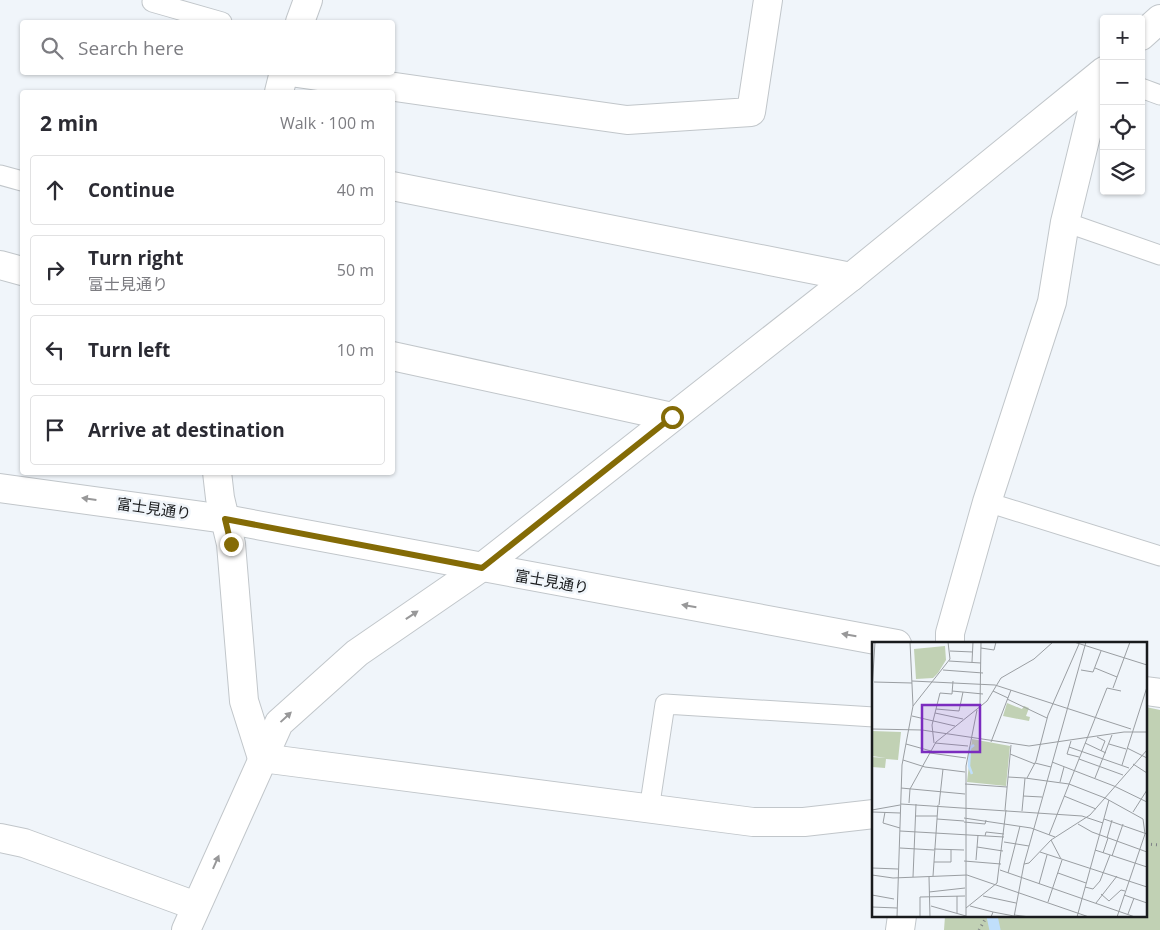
<!DOCTYPE html>
<meta charset="utf-8">
<style>
body{margin:0;font-family:"Open Sans","Noto Sans JP",sans-serif;background:#f7f7f7;color:#2b2b33}
.controls{position:absolute;right:15px;top:15px;display:grid;overflow:hidden;border-radius:5px;box-shadow:0 1px 4px #0004}
.controls button{width:45px;height:45px;display:grid;place-items:center;padding:0;border:0;border-bottom:1px solid #e1e1e2;background:#fff;color:#2b2b33;font:25px sans-serif}
.stop{position:absolute;width:15px;height:15px;margin:-11px;border:4px solid #846b06;border-radius:50%;background:#fff}
.stop.end{background:#846b06;border-color:#fff;box-shadow:0 1px 5px #0008}
.list{margin:0;padding:0;list-style:none}
h2{display:flex;justify-content:space-between;align-items:center;height:65px;margin:0;padding:0 20px;font-size:21px}
h2 small{font-size:16px;font-weight:400;color:#7c7c81}
.list li{display:grid;grid-template-columns:32px 1fr auto;gap:15px;align-items:center;box-sizing:border-box;height:70px;margin:0 10px 10px;padding:0 10px;border:1px solid #e1e1e2;border-radius:5px}
.list b{display:block;font-size:19px;white-space:nowrap}
.list p{margin:0;font-size:16px;white-space:nowrap;color:#7c7c81}
.list em{font-size:16px;font-style:normal;color:#7c7c81}
.icon{flex:none;width:28px;height:28px;fill:none;stroke:currentColor;stroke-width:2;stroke-linecap:round;stroke-linejoin:round}
.map{position:relative;flex:none;width:1160px;height:930px;overflow:hidden}
.search{position:absolute;background:#fff;box-shadow:0 1px 4px #0004;left:20px;top:20px;width:375px;height:55px;display:flex;align-items:center;gap:12px;box-sizing:border-box;padding:0 18px;border-radius:5px;color:#7c7c81;font-size:19px}
.panel{position:absolute;background:#fff;box-shadow:0 1px 4px #0004;left:20px;top:90px;width:375px;height:385px;border-radius:5px}
.map>svg:first-child{display:block}
.green{fill:#c1d1b4}
.lines{fill:none;stroke-linecap:round;stroke-linejoin:round}
.stream{stroke:#c0dffb;stroke-width:11}
.lane-casing{stroke:#c1c6ca;stroke-width:21}
.street-casing{stroke:#c1c6ca;stroke-width:30}
.secondary-casing{stroke:#c1c6ca;stroke-width:30}
.path{stroke:#7e8185;stroke-width:3;stroke-dasharray:1 4;stroke-linecap:butt}
.lane{stroke:#fff;stroke-width:19}
.street{stroke:#fff;stroke-width:28}
.secondary{stroke:#fff;stroke-width:28}
.oneway{fill:#989899}
.route{stroke:#846b06;stroke-width:6}
.labels{text-anchor:middle;dominant-baseline:central;stroke-width:5;stroke-linejoin:round;paint-order:stroke}
.street-label{font-size:15px;fill:#191b1d;stroke:#f0f5fa}
.inset-river{fill:none;stroke:#c0dffb;stroke-width:2.5}
.inset-road{fill:none;stroke:#9a9ea2;stroke-width:1}
.view{fill:#7b2cbf;fill-opacity:0.15;stroke:#7b2cbf;stroke-width:2.5}
.inset-edge{fill:none;stroke:#191b1d;stroke-width:2.5}
</style>
<div class="map">
<svg width="1160" height="930" viewBox="0 0 1160 930">
<rect width="100%" height="100%" fill="#f0f5fa"/>
<polygon class="green" points="1146,707 1160,710 1160,930 944,930 945,916 1146,916"/>
<g class="lines">
<polyline class="stream" points="992,916 995,930"/>
<defs>
<g id="lane">
<polyline points="152,2 222,22"/>
<polyline points="1141,88 1160,95"/>
<polyline points="0,175 22,181"/>
<polyline points="1065,222 1160,255"/>
<polyline points="987,502 1160,556"/>
<polyline points="649,810 665,704 874,717"/>
</g>
<g id="street">
<polyline points="300,22 308,0"/>
<polyline points="1141,36 1160,19"/>
<polyline points="290,72 627,120 751,112 768,0"/>
<polyline points="279,92 284,72"/>
<polyline points="392,186 851,277"/>
<polyline points="0,265 22,271"/>
<polyline points="392,356 672,417"/>
<polyline points="217,472 220,498 231,544 244,701 262,758"/>
<polyline points="0,488 225,519 897,644"/>
<polyline points="950,644 950,633 987,502 1052,302 1065,222 1101,74"/>
<polyline points="1146,691 1160,693"/>
<polyline points="262,758 753,822 804,822 874,814"/>
<polyline points="0,838 24,843 196,906"/>
<polyline points="186,930 279,723 357,653 482,567 851,277 1104,71"/>
</g>
<polyline id="secondary" points="900,930 902,916"/>
</defs>
<use href="#lane" class="lane-casing"/>
<use href="#street" class="street-casing"/>
<use href="#secondary" class="secondary-casing"/>
<g class="path">
<polyline points="1146,844 1160,845"/>
<polyline points="979,930 987,916"/>
</g>
<use href="#lane" class="lane"/>
<use href="#street" class="street"/>
<use href="#secondary" class="secondary"/>
</g>
<defs><path id="oneway-solid" d="M-6-.8H1V-3.2L6.5 0L1 3.2V.8H-6Z" transform="scale(1.25)"/></defs>
<g class="oneway">
<use href="#oneway-solid" transform="translate(89 499) rotate(-172)"/>
<use href="#oneway-solid" transform="translate(689 606) rotate(-170)"/>
<use href="#oneway-solid" transform="translate(412 615) rotate(-34)"/>
<use href="#oneway-solid" transform="translate(849 635) rotate(-170)"/>
<use href="#oneway-solid" transform="translate(286 717) rotate(-43)"/>
<use href="#oneway-solid" transform="translate(216 862) rotate(-66)"/>
</g>
<g class="lines">
<polyline class="route" points="231,544 225,519 482,568 672,417"/>
</g>
<g class="labels">
<g class="street-label">
<text transform="translate(154 508) rotate(8)">富士見通り</text>
<text transform="translate(552 581) rotate(10)">富士見通り</text>
</g>
</g>
<g transform="translate(872 642)">
<rect width="275" height="275" fill="#f0f5fa"/>
<path d="M73 4 74 18 66 31 61 36 44 37 42 7ZM135 61 150 67 152 64 157 66 154 74 158 75 157 79 131 74ZM0 89 29 90 26 118 14 117 13 126 0 125V115L14 116 0 114ZM100 97 138 104 134 144 95 140Z" fill="#c1d1b4"/>
<path class="inset-river" d="M100 132 97 124 98 106 102 103"/>
<path class="inset-road" d="M202 0 275 23M109 6 122 8 124 0M78 9 101 10M77 19 109 21M100 20 101 0M223 26 245 35M71 28 111 31M209 28 221 30 229 9M40 39 123 43 259 87M2 40 40 41M241 46 258 0M0 48 3 0M80 49 111 52M121 49 136 56M135 57 175 76M108 63 109 0M41 64 78 17 76 0M64 67 87 69 91 50M63 71 91 77M40 74 83 84M0 87 50 88 157 104 252 90H275M225 95 233 99 229 109M199 99 195 112 207 115M119 100 139 48M62 101 60 83 68 51 80 52 81 39M63 101 96 104M213 101 234 111M34 102 59 109M237 102 254 107M197 105 257 126M255 106 275 116M58 111 94 116M138 112 163 122M207 117 251 133M31 118 53 125 93 130M180 120 242 144 275 160M163 121 179 125M261 122 275 131M250 123 275 45M136 135 153 136 150 169M153 136 197 142 233 156 271 177 273 192 245 275M155 136 164 119 176 73 207 2M223 136 240 93M188 140 192 125M93 142 135 145M29 146 93 152M151 154 170 155M192 154 224 167M0 155V177M37 161 38 147 64 100 115 59 129 36 162 17 181 0M29 162 210 174 231 181M67 163 71 127M0 168 28 163M133 168 139 103M1 170 28 171M13 170 11 181 28 186M261 170 275 148M44 174H65M92 176 159 186 183 195M65 177 92 179M232 177 275 192M92 180 113 182 114 178M206 182 220 190 275 210M28 189 132 195M177 193 235 46 249 49M113 194 114 190 132 192M235 196 240 178M179 198 189 217M132 200 157 204M105 205 131 209M28 206 62 208M62 207 92 208M223 208 275 225M168 210 275 245M231 211 236 196M240 214 251 182M104 218 106 193M92 219 129 222M62 220H79V208M152 222 214 0M0 226 26 227M128 228 263 275M136 231 148 184M186 231 214 241M0 233 21 236 95 233 217 275M61 234 66 163M41 235 44 162M57 235 58 275M167 242 175 213M213 245 221 247 228 239 238 213M57 250 93 246M229 252 237 259 249 248 253 249M0 253 22 257M252 253 275 261M85 254V271M111 254 144 261M176 260 190 218M224 261 245 234M59 264 94 274M98 264 121 270 119 275M0 265 25 266M94 266 125 241 134 168M121 270 142 274M256 272 262 256M142 273 158 275M25 275 30 123 41 64 38 0M48 275V255L93 254M94 275V124L105 68M142 275 152 222 157 221 179 198 218 173 275 108M205 275 237 158"/>
<path class="view" d="M50 63H108V110H50Z"/>
<rect width="275" height="275" class="inset-edge"/>
</g>
</svg>
<div class="controls">
<button>+</button>
<button>−</button>
<button><svg class="icon" aria-label="locate" viewBox="0 0 24 24"><circle cx="12" cy="12" r="6"/><path d="M12 2v4M12 18v4M2 12h4M18 12h4"/></svg></button>
<button><svg class="icon" aria-label="layers" viewBox="0 0 24 24"><path d="M12 4l9 5-9 5-9-5zM3 14l9 5 9-5"/></svg></button>
</div>
<div class="stop" style="left:672px;top:417px"></div>
<div class="stop end" style="left:231px;top:544px"></div>
<div class="search"><svg class="icon" aria-label="search" viewBox="0 0 24 24"><circle cx="10" cy="10" r="6"/><path d="M15 15l6 6"/></svg>Search here</div>
<section class="panel">
<h2>2 min<small>Walk · 100 m</small></h2>
<ul class="list">
<li><svg class="icon" aria-label="ahead" viewBox="0 0 24 24"><path d="M12 20V5M6 11l6-6 6 6"/></svg><div><b>Continue</b></div><em>40 m</em></li>
<li><svg class="icon" aria-label="right" viewBox="0 0 24 24"><path d="M7 20v-9h11M14 6l5 5-5 5"/></svg><div><b>Turn right</b><p>富士見通り</p></div><em>50 m</em></li>
<li><svg class="icon" aria-label="left" viewBox="0 0 24 24"><path d="M17 20v-9H6M10 6l-5 5 5 5"/></svg><div><b>Turn left</b></div><em>10 m</em></li>
<li><svg class="icon" aria-label="arrive" viewBox="0 0 24 24"><path d="M6 21V4h12l-3 4 3 4H6"/></svg><div><b>Arrive at destination</b></div></li>
</ul>
</section>
</div>
